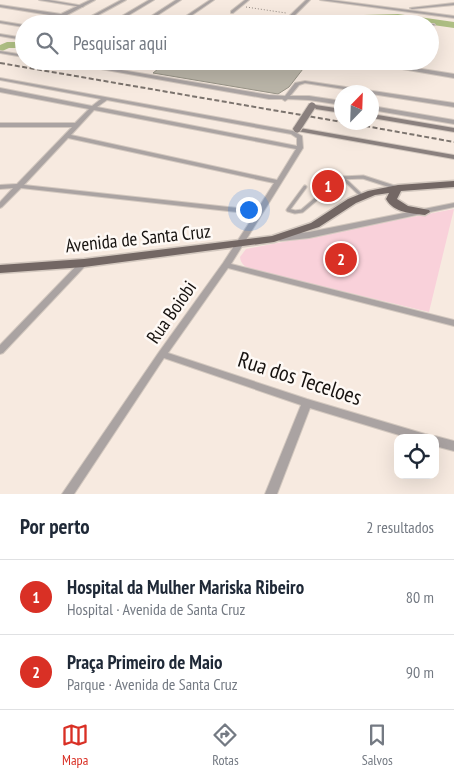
<!DOCTYPE html>
<html lang="pt">
<meta charset="utf-8">
<style>
body{margin:0;font-family:"PT Sans Narrow",sans-serif;background:#f2f2f3;color:#1f2937}
.controls{position:absolute;right:15px;bottom:15px;display:grid;overflow:hidden;border-radius:10px;box-shadow:0 5px 20px #0002}
.controls button{width:45px;height:45px;display:grid;place-items:center;padding:0;border:0;border-bottom:1px solid #e0e1e3;background:#fff;color:#1f2937;font:25px sans-serif}
.compass{position:absolute;left:334px;top:85px;width:45px;height:45px;border-radius:50%;background:#fff;box-shadow:0 5px 20px #0002;rotate:23deg}
.you{position:absolute;left:248px;top:209px;width:18px;height:18px;margin:-12px;border:4px solid #fff;border-radius:50%;background:#1a73e8;box-shadow:0 0 0 8px #1a73e833}
.badge{display:grid;place-items:center;width:32px;height:32px;border-radius:50%;background:#d93025;color:#fff;font-size:16px;font-weight:700}
.pin{position:absolute;translate:-50% -50%;border:2px solid #fff;box-shadow:0 1px 5px #0006}
.list{margin:0;padding:0;list-style:none}
h2{display:flex;justify-content:space-between;align-items:center;height:65px;margin:0;padding:0 20px;font-size:21px}
h2 small{font-size:16px;font-weight:400;color:#747a83}
.list li{display:grid;grid-template-columns:32px 1fr auto;gap:15px;align-items:center;box-sizing:border-box;height:75px;padding:0 20px;border-top:1px solid #e0e1e3}
.list b{display:block;font-size:19px;white-space:nowrap}
.list p{margin:0;font-size:16px;white-space:nowrap;color:#747a83}
.list em{font-size:16px;font-style:normal;color:#747a83}
.icon{flex:none;width:28px;height:28px;fill:none;stroke:currentColor;stroke-width:2;stroke-linecap:round;stroke-linejoin:round}
.map{position:relative;flex:none;width:454px;height:494px;overflow:hidden}
.search{position:absolute;background:#fff;box-shadow:0 5px 20px #0002;left:15px;right:15px;top:15px;height:55px;display:flex;align-items:center;gap:12px;box-sizing:border-box;padding:0 18px;border-radius:28px;color:#747a83;font-size:19px}
.sheet{height:215px;background:#fff}
nav{display:flex;justify-content:space-around;align-items:center;box-sizing:border-box;height:70px;border-top:1px solid #e0e1e3;background:#fff;font-size:14px;color:#747a83}
nav a{display:grid;justify-items:center;gap:2px}
nav .on{color:#d93025}
.map>svg:first-child{display:block}
.green{fill:#f9d1da}
.lines{fill:none;stroke-linecap:round;stroke-linejoin:round}
.river{fill:#aebe83;fill-rule:evenodd}
.building{fill:#bab5a8;stroke:#979386}
.service-casing{stroke:#d3c8bf;stroke-width:5}
.minor-casing{stroke:#d3c8bf;stroke-width:2}
.tertiary-casing{stroke:#d3c8bf;stroke-width:2}
.secondary-casing{stroke:#d3c8bf;stroke-width:2}
.primary-casing{stroke:#d3c8bf;stroke-width:3}
.path{stroke:#918881;stroke-width:1;stroke-dasharray:1 2;stroke-linecap:butt}
.service{stroke:#aaa3a2;stroke-width:3}
.minor{fill:#aaa3a2;fill-rule:evenodd}
.tertiary{fill:#aaa3a2;fill-rule:evenodd}
.secondary{fill:#8a807e;fill-rule:evenodd}
.primary{fill:#736764;fill-rule:evenodd}
.rail{stroke:#7c746e;stroke-width:2;stroke-dasharray:5 2.5;stroke-linecap:butt}
.secondary-bridge-casing{stroke:#d3c8bf;stroke-width:9;stroke-linecap:butt}
.secondary-bridge{stroke:#8a807e;stroke-width:7}
.labels{text-anchor:middle;dominant-baseline:central;stroke-width:5;stroke-linejoin:round;paint-order:stroke}
.street-label{font-size:19px;fill:#171310;stroke:#fef9f5}
.near-street-label{font-size:22px;fill:#171310;stroke:#fef9f5}
</style>
<div class="map">
<svg width="454" height="494" viewBox="0 0 454 494">
<rect width="100%" height="100%" fill="#f7eae0"/>
<path class="green" d="M454 209 429 312 250 269C244 266 241 264 240 257L246 249Z"/>
<g class="lines">
<g class="river">
<polygon points="398,14 454,22 454,28 398,20 305,24 329,16"/>
<polygon points="24,42 24,48 9,48 0,52 0,45 7,42"/>
</g>
</g>
<polygon class="building" points="168,61 276,61 306,65 289,87 278,94 153,73"/>
<g class="lines">
<defs>
<g id="service">
<polyline points="343,178 362,196"/>
<polyline points="305,187 288,210 295,212 302,211 341,178 363,177 397,188"/>
</g>
<g id="minor">
<polygon points="39,0 49,0 84,6 82,7"/>
<polygon points="121,0 126,0 89,20 86,19"/>
<polygon points="149,0 154,0 114,24 110,23"/>
<polygon points="176,0 181,0 144,24 139,24"/>
<polygon points="210,0 214,0 179,24 174,24"/>
<polygon points="245,0 249,0 233,13 231,13 231,11"/>
<polygon points="306,0 310,0 286,24 281,24"/>
<polygon points="320,0 331,0 454,16 454,18"/>
<polygon points="454,3 454,5 412,9 410,8"/>
<polygon points="73,16 76,17 65,24 60,24"/>
<polygon points="218,17 221,18 215,24 210,24"/>
<polygon points="356,19 358,19 359,24 355,24"/>
<polygon points="412,19 415,20 413,24 409,24"/>
<polygon points="0,21 24,25 24,27 0,23"/>
<polygon points="430,24 434,24 435,25 430,26"/>
<polygon points="0,34 24,38 24,40 0,36"/>
<polygon points="0,51 24,55 24,57 0,53"/>
<polygon points="56,61 68,61 269,95 285,96 295,83 305,81 454,103 454,107 372,94 372,92 363,92 305,83 299,85 290,96 309,96 342,101 342,105 309,100 288,99 285,101 282,99 269,99"/>
<path d="M0 78 293 131 302 136 303 148 231 264 454 320V326L228 268 168 353 307 399 425 434 429 435 430 438H409L310 408 277 494H265L301 405 164 358 74 494H62L159 352 223 263 255 214 21 188 2 207 0 208V202L13 188 0 189V185L17 184 72 127H0V123H75L89 109 0 92V88L92 106 101 99 0 80ZM107 100 291 134 297 138V146L97 107ZM94 110 296 149 277 180 71 135ZM68 138 274 183 257 210 24 185Z"/>
<polygon points="372,106 454,120 454,124 372,110"/>
<polygon points="81,261 84,261 88,263 3,353 0,354 0,345"/>
<polygon points="435,436 454,441 454,451 435,446 435,438 431,438"/>
</g>
<g id="tertiary">
<polygon points="90,0 95,0 67,15 118,24 105,24 0,7 0,5 61,14"/>
<polygon points="356,61 371,61 454,74 454,78"/>
<polygon points="454,203 454,207 309,238 280,241 276,238 280,235 309,232"/>
</g>
<g id="secondary">
<polygon points="309,104 342,109 342,113 309,108"/>
<polygon points="372,114 454,128 454,132 372,118"/>
<polygon points="294,127 454,155 454,159 297,131 293,129"/>
</g>
<path id="primary" d="M454 181V187L401 191 397 199 408 206 429 210 430 212 425 215C411 213 394 213 386 199L389 193 375 195 356 203 319 227 274 242 84 267 0 273V265L84 259 272 236 311 223 348 199 368 191 398 185Z"/>
</defs>
<use href="#service" class="service-casing"/>
<use href="#minor" class="minor-casing"/>
<use href="#tertiary" class="tertiary-casing"/>
<use href="#secondary" class="secondary-casing"/>
<use href="#primary" class="primary-casing"/>
<g class="path">
<polyline points="246,7 286,13"/>
<polyline points="35,61 53,64"/>
</g>
<use href="#service" class="service"/>
<use href="#minor" class="minor"/>
<use href="#tertiary" class="tertiary"/>
<use href="#secondary" class="secondary"/>
<use href="#primary" class="primary"/>
<g class="rail">
<polyline points="0,63 342,122"/>
<polyline points="343,122 454,142"/>
</g>
<defs>
<polyline id="secondary-bridge" points="297,129 312,106"/>
</defs>
<use href="#secondary-bridge" class="secondary-bridge-casing"/>
<use href="#secondary-bridge" class="secondary-bridge"/>
</g>
<g class="labels">
<g class="street-label">
<text transform="translate(138 238) rotate(-6)">Avenida de Santa Cruz</text>
<text transform="translate(171 312) rotate(-55)">Rua Boiobi</text>
</g>
<g class="near-street-label">
<text transform="translate(300 378) rotate(18)">Rua dos Teceloes</text>
</g>
</g>
</svg>
<div class="controls">
<button><svg class="icon" aria-label="locate" viewBox="0 0 24 24"><circle cx="12" cy="12" r="6"/><path d="M12 2v4M12 18v4M2 12h4M18 12h4"/></svg></button>
</div>
<svg class="compass" viewBox="-18 -18 36 36"><path d="M0-13l5 13h-10z" fill="#e53935"/><path d="M0 13l5-13h-10z" fill="#747a83"/></svg>
<div class="you"></div>
<div class="pin badge" style="left:328px;top:186px">1</div>
<div class="pin badge" style="left:341px;top:259px">2</div>
<div class="search"><svg class="icon" aria-label="search" viewBox="0 0 24 24"><circle cx="10" cy="10" r="6"/><path d="M15 15l6 6"/></svg>Pesquisar aqui</div>
</div>
<section class="sheet">
<h2>Por perto<small>2 resultados</small></h2>
<ul class="list">
<li><span class="badge">1</span><div><b>Hospital da Mulher Mariska Ribeiro</b><p>Hospital · Avenida de Santa Cruz</p></div><em>80 m</em></li>
<li><span class="badge">2</span><div><b>Praça Primeiro de Maio</b><p>Parque · Avenida de Santa Cruz</p></div><em>90 m</em></li>
</ul>
</section>
<nav>
<a class="on"><svg class="icon" aria-label="map" viewBox="0 0 24 24"><path d="M3 6l6-2 6 2 6-2v14l-6 2-6-2-6 2zM9 4v14M15 6v14"/></svg>Mapa</a>
<a><svg class="icon" aria-label="directions" viewBox="0 0 24 24"><path d="M12 3l9 9-9 9-9-9zM9 14v-3h6M13 9l2 2-2 2"/></svg>Rotas</a>
<a><svg class="icon" aria-label="saved" viewBox="0 0 24 24"><path d="M7 4h10v16l-5-4-5 4z"/></svg>Salvos</a>
</nav>
